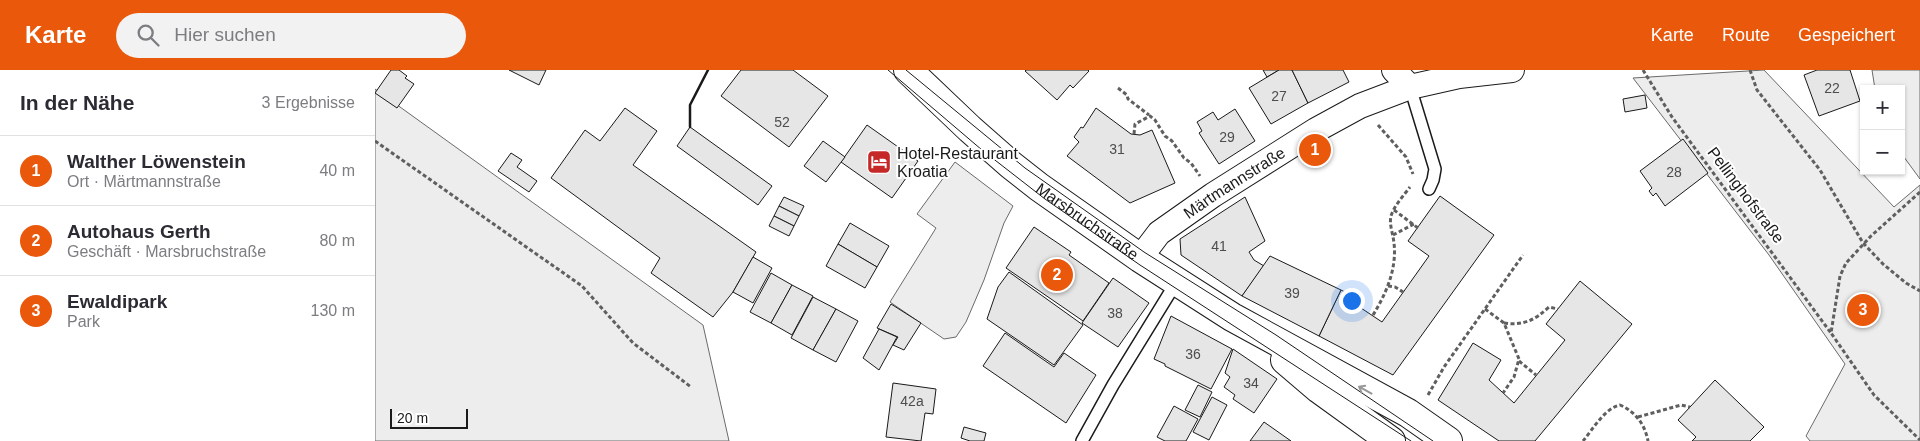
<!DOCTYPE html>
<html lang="de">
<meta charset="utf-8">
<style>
body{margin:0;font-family:Helvetica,sans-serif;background:#f2f2f3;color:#2b2b33}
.controls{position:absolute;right:15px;top:15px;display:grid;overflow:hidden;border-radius:0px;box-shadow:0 1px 4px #0004}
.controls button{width:45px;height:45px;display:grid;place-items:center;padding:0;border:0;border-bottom:1px solid #e1e1e2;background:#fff;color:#2b2b33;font:25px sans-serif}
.scale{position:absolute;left:15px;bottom:12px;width:78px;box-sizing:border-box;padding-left:5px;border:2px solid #1a1a1a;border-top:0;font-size:14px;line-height:18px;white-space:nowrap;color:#1a1a1a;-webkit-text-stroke:4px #fff;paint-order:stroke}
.you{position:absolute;left:976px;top:230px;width:18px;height:18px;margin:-12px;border:4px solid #fff;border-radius:50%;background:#1a73e8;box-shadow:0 0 0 8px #1a73e833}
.badge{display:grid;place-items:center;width:32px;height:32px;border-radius:50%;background:#ea580c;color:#fff;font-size:16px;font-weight:700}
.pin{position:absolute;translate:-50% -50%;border:2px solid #fff;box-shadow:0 1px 5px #0006}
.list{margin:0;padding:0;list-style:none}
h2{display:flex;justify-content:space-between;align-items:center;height:65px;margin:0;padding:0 20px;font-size:21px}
h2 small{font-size:16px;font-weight:400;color:#7c7c81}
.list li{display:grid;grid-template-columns:32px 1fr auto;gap:15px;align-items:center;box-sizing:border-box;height:70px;padding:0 20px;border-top:1px solid #e1e1e2}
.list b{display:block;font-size:19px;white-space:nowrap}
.list p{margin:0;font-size:16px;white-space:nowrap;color:#7c7c81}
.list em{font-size:16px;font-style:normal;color:#7c7c81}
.icon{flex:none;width:28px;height:28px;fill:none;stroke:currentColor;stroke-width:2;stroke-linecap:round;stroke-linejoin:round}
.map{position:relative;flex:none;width:1545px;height:371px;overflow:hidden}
header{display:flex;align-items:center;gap:30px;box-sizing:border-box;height:70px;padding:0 25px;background:#ea580c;color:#fff}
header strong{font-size:24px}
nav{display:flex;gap:28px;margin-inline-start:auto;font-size:18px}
.search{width:350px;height:45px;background:#f2f2f3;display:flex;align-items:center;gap:12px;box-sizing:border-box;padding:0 18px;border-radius:28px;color:#7c7c81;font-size:19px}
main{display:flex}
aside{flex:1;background:#fff}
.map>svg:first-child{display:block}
.built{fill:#ededed;stroke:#6a6a6a}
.building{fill:#e6e6e6;stroke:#1a1a1a}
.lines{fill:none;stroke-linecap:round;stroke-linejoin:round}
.lane-casing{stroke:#1a1a1a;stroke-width:14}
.street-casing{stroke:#1a1a1a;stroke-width:26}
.secondary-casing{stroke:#1a1a1a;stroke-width:30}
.path{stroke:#5f5f5f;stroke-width:3;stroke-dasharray:4 2.5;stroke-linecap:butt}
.lane{stroke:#fff;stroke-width:11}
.street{stroke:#fff;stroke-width:24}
.secondary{stroke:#fff;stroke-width:28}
.tram{stroke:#1a1a1a;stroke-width:1}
.wall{stroke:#1a1a1a;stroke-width:2.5}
.oneway{stroke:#989898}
.labels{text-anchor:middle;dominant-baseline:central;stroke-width:4;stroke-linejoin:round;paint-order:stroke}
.number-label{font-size:14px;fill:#4d4d4d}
.poi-label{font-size:16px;fill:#1a1a1a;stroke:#fff;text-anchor:start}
.street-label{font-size:16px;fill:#1a1a1a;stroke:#fff}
</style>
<header>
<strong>Karte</strong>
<div class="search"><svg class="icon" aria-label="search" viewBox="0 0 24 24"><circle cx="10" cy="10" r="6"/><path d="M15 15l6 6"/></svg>Hier suchen</div>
<nav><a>Karte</a><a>Route</a><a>Gespeichert</a></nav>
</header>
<main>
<aside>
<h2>In der Nähe<small>3 Ergebnisse</small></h2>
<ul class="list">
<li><span class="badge">1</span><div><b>Walther Löwenstein</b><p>Ort · Märtmannstraße</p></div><em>40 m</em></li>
<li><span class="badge">2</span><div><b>Autohaus Gerth</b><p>Geschäft · Marsbruchstraße</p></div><em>80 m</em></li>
<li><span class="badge">3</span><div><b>Ewaldipark</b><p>Park</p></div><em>130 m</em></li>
</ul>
</aside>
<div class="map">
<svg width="1545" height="371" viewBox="0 0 1545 371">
<rect width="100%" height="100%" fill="#fff"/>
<g class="built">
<polygon points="1389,0 1519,137 1545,115 1545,371 1435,371 1431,366 1470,294 1394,185 1258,8"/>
<polygon points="1497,0 1545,0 1545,109 1526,83 1526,19 1500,19"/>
<polygon points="0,19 328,255 354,371 0,371"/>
<polygon points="580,92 638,136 629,153 609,210 591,252 581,267 569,269 515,232 561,158 542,144"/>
</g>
<g class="building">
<polygon points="16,0 24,0 32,6 30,8 39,14 22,38 0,23"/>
<polygon points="134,0 171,0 164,15"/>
<polygon points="366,0 418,0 453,26 414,77 346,26"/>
<polygon points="651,0 713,0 714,1 698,18 695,15 682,30 650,1"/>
<polygon points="888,0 904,0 892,7"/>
<polygon points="904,0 917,0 933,33 896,54 874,18"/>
<polygon points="917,0 968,0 974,12 933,33"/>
<polygon points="1442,0 1475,0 1485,31 1444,46 1429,5"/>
<polygon points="1270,25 1272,38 1250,42 1248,29"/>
<polygon points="250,38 282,61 258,95 381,182 358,222 338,247 276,203 285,188 176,108 210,60 225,71"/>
<polygon points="721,38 756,64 765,65 777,60 800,113 755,133 692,86 704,72 699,67 706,57 708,58"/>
<polygon points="860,39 880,71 844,94 824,63 827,61 822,52 838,42 843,50"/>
<polygon points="492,55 543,91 517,128 466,92"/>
<polygon points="315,57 397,116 383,135 302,76"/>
<polygon points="1308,69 1333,103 1290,136 1281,123 1278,126 1274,121 1277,118 1265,101"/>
<polygon points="448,71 470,87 451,112 429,96"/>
<polygon points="136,83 147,90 142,97 162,111 154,122 123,101"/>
<polygon points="1065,126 1119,165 1018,305 944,266 966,220 987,231 983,236 1007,252 1054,186 1033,171"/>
<polygon points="409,127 429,136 424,146 404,136"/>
<polygon points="870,127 890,171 874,182 879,190 889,196 867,226 806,185 805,169"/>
<polygon points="404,136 424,146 419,156 399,146"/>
<polygon points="399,146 419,156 414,166 394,156"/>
<polygon points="475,153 514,176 502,197 463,174"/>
<polygon points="659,157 696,182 694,185 734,213 708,251 631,198"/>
<polygon points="463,174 502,197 490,218 451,196"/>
<polygon points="895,186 966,220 944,266 867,226"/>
<polygon points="378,187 397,198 378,233 358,222"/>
<polygon points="634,202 708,255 679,295 612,249 623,217"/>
<polygon points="396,203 417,215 396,253 375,242"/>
<polygon points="738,208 774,233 743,277 707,253"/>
<polygon points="1205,211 1257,254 1160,371 1124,371 1063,330 1098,273 1126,290 1114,310 1139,333 1190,270 1171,254"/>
<polygon points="417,215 438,226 417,265 396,253"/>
<polygon points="438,227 461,239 438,280 416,268"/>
<polygon points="516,234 546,253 529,280 518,275 523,267 502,258"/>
<polygon points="461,239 483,251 461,292 438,280"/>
<polygon points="796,246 857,279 836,319 790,296 790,294 779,289"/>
<polygon points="504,259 522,267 504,300 488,288"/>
<polygon points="630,263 679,297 689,283 721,305 691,353 608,296"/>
<polygon points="858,279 902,309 879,343 858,329 860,325 849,317 855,307 850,303"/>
<polygon points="1340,310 1389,357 1375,371 1317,371 1321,367 1303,350"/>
<polygon points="518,313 561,319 558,344 550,343 546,371 511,367"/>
<polygon points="823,315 837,322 825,347 810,340"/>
<polygon points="837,327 852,335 834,370 818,362"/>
<polygon points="799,336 823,349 811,371 790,371 782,367"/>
<polygon points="889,352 916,371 875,371"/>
<polygon points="589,357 611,363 609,371 595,371 586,368"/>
</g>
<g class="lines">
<defs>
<g id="lane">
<polyline points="1035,17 1060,99 1058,110 1054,119"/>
<polyline points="707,371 738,315 802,211"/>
</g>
<g id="street">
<polyline points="1019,0 1035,17"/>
<path id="s1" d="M765 188 784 163 838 125 941 60 985 36 1035 17 1084 6 1137 0"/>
</g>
<g id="secondary">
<path id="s2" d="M533 0 595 59 636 95 664 117 765 188 857 247 1033 343 1073 371"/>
<polyline points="910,290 944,319 1016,371"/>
</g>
</defs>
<use href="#lane" class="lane-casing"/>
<use href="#street" class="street-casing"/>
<use href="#secondary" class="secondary-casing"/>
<g class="path">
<polyline points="1268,0 1297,47 1456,263"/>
<polyline points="1375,0 1382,20 1445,100 1488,173 1508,194 1531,213 1545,221"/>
<polyline points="743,18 752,25 753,29 774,45"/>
<polyline points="1003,55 1031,87 1038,104"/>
<polyline points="759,64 760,54 775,46 780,50 790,66 797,71 809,88 816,93 825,106"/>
<polyline points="0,71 207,216 258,273 316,317"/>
<polyline points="1545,122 1496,166 1471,193 1465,206 1456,263 1499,325 1545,370"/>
<polyline points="1019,140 1043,158"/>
<polyline points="1018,165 1039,154"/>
<polyline points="1013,216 1020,217 1028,222"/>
<polyline points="1110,239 1129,253 1144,289 1139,307 1128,323"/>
<path d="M998 245C1011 224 1022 199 1019 173 1018 164 1014 154 1016 146 1019 136 1029 125 1035 117"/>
<path d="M1129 253C1148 256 1160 250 1174 237L1183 239"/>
<polyline points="1144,291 1161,305"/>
<polyline points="1053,325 1069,297 1148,185"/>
<polyline points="1263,347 1306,335 1315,337"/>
<path d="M1208 371C1218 359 1230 338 1245 335 1261 342 1270 355 1273 371"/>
</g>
<use href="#lane" class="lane"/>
<use href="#street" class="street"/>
<use href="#secondary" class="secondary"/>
<g class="tram">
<polyline points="513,0 607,80 670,129 765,195 1036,371"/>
<polyline points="531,0 650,98 769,182 901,265 1058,371"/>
</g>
<polyline class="wall" points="315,57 315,35 333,0"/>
</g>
<defs><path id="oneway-shaft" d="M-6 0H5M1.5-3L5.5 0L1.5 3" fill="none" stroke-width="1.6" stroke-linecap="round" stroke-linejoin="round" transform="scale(1.25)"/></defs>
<use class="oneway" href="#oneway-shaft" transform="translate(990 320) rotate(-151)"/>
<defs>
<symbol id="hotel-square" viewBox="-11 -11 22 22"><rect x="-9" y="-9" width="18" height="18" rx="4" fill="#c62828" stroke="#fff"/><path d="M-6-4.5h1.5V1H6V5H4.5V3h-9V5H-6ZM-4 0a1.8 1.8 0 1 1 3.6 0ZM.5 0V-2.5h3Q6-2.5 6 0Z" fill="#fff"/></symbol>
</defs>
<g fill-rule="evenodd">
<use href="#hotel-square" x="490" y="78" width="28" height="28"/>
</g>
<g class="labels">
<g class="number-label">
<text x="1457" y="18">22</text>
<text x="904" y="26">27</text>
<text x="407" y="52">52</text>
<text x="852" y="67">29</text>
<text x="742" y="79">31</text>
<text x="1299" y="102">28</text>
<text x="844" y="176">41</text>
<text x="917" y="223">39</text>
<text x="740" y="243">38</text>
<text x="818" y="284">36</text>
<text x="876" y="313">34</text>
<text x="537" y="331">42a</text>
</g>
<g class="poi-label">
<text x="522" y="83">Hotel-Restaurant<tspan x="522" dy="18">Kroatia</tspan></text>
</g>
<g class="street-label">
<text stroke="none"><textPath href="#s1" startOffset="122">Märtmannstraße</textPath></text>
<text transform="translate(1371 125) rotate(53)">Pellinghofstraße</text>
<text stroke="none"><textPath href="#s2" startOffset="235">Marsbruchstraße</textPath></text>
</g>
</g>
</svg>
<div class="controls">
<button>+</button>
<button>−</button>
</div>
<div class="scale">20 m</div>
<div class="you"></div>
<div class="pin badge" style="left:940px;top:80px">1</div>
<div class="pin badge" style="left:682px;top:205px">2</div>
<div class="pin badge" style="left:1488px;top:240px">3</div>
</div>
</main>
